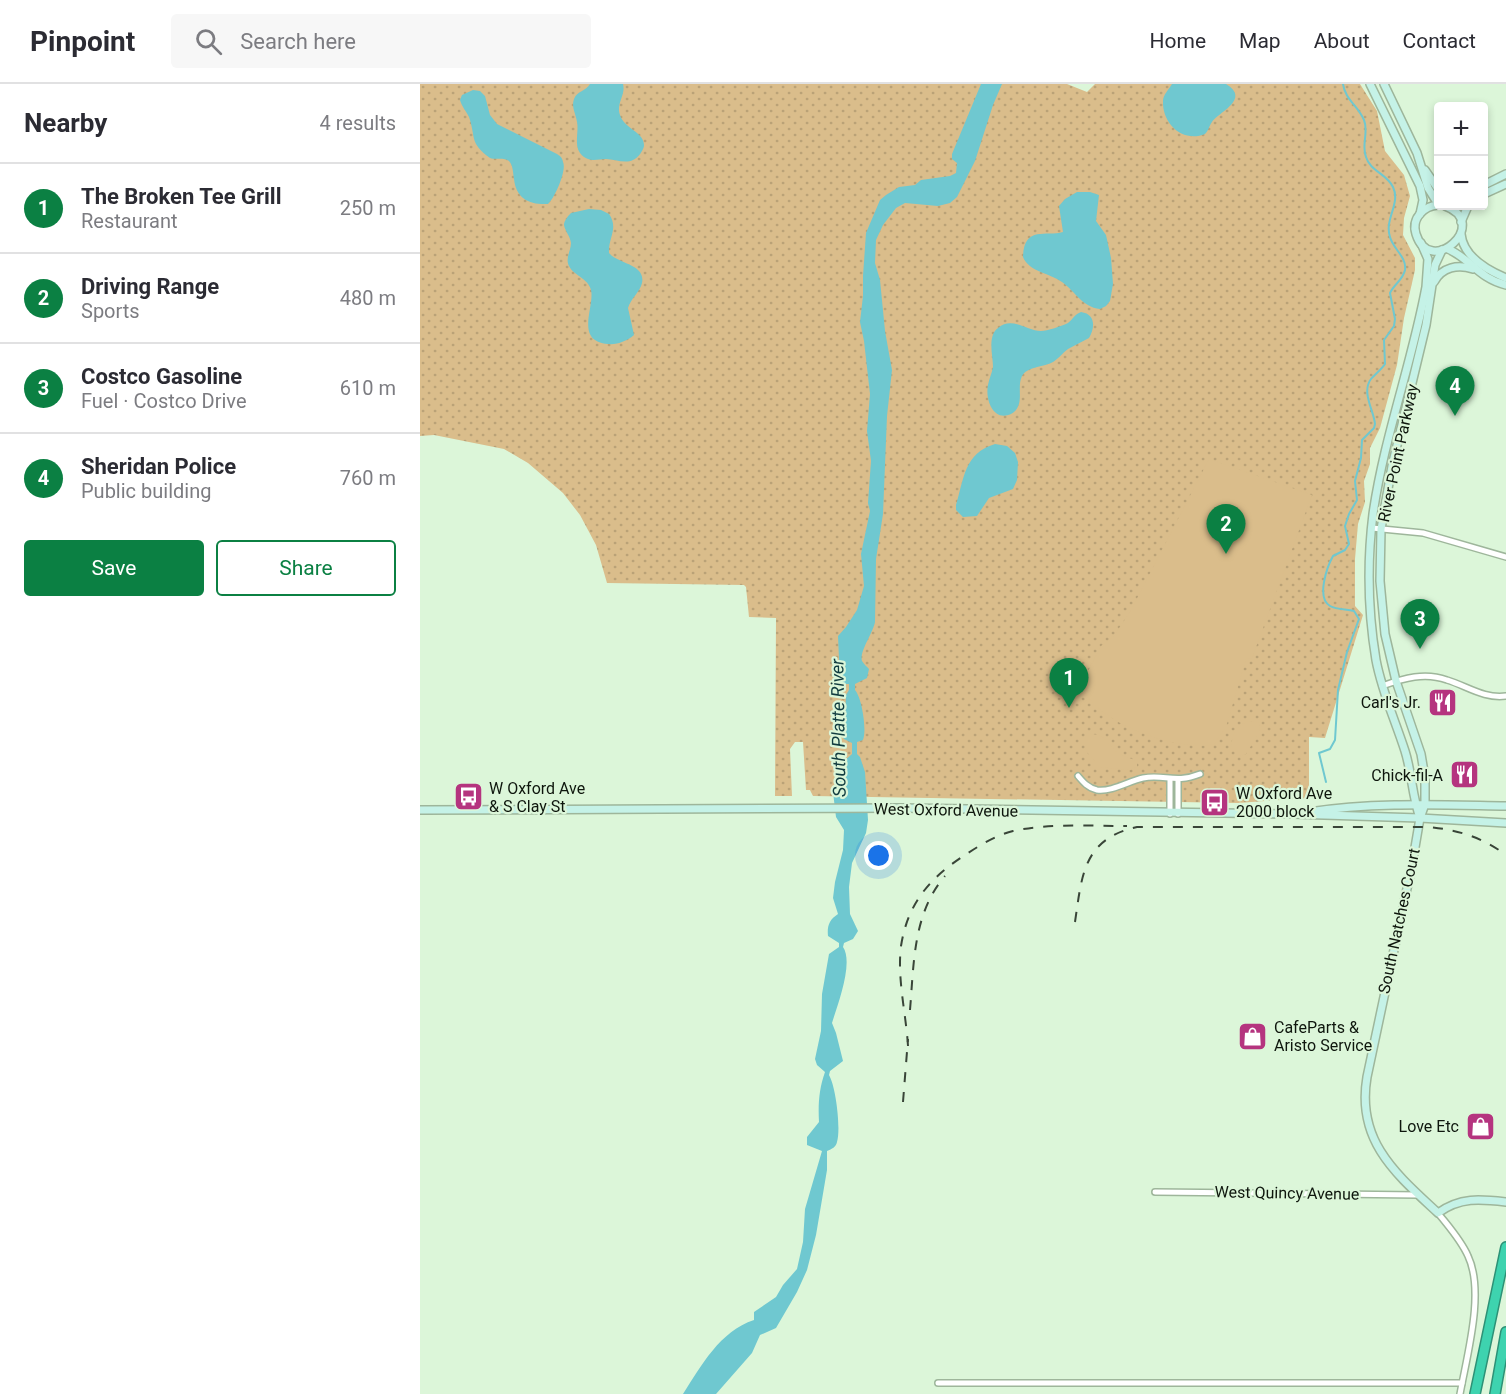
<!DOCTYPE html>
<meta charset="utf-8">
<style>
body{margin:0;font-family:Roboto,sans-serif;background:#f7f7f7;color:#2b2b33}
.controls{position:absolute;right:18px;top:18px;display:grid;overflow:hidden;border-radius:6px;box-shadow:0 3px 9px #0003}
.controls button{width:54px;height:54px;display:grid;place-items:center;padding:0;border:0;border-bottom:2px solid #e1e1e2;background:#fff;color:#2b2b33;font:30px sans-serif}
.you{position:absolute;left:459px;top:772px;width:21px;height:21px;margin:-15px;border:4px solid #fff;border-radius:50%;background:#1a73e8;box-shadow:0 0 0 9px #1a73e833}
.badge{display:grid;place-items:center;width:39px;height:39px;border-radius:50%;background:#0b8043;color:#fff;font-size:20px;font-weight:700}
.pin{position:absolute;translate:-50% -50px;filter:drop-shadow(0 2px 3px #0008)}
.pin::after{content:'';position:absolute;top:32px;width:21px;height:18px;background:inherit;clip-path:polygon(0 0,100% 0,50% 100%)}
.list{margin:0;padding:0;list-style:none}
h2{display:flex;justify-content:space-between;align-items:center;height:78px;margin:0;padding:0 24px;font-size:26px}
h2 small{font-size:20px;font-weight:400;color:#7c7c81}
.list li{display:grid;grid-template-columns:39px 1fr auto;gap:18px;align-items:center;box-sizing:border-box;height:90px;padding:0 24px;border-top:2px solid #e1e1e2}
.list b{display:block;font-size:22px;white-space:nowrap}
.list p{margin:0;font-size:20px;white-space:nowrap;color:#7c7c81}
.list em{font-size:20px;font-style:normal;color:#7c7c81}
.actions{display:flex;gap:12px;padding:18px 24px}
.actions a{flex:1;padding:14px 0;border:2px solid #0b8043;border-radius:6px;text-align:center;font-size:21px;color:#0b8043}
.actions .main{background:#0b8043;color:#fff}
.icon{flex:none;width:33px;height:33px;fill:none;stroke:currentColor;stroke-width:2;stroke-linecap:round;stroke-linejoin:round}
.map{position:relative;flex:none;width:1086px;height:1310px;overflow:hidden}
header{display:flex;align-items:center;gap:36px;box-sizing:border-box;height:84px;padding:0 30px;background:#fff;border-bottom:2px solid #e1e1e2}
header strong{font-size:28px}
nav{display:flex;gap:33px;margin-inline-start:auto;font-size:21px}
.search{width:420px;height:54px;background:#f7f7f7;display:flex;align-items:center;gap:15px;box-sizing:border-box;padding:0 21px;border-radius:6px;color:#7c7c81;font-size:22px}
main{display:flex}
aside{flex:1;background:#fff}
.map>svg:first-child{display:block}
.grass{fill:url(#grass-dots)}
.green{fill:#dabd8b}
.water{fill:#6fc8d0}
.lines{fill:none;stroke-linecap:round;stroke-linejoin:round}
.stream{stroke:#6fc8d0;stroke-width:2}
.street-casing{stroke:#9eb69b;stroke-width:8}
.secondary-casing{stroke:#9eb69b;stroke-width:10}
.highway-casing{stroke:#2d9176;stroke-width:12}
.street{stroke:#fff;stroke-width:5}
.secondary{stroke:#c5f2e7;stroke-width:7}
.highway{stroke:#3ed3af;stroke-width:9}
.rail{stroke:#394538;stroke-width:2;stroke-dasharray:10 10;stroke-linecap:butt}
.labels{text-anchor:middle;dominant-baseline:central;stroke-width:4.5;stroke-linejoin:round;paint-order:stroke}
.street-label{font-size:16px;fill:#0e160d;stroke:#dcf6d9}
.poi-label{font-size:16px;fill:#0e160d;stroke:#dcf6d9;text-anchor:end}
.water-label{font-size:18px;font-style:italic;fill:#113c40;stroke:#dcf6d9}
</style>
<header>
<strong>Pinpoint</strong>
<div class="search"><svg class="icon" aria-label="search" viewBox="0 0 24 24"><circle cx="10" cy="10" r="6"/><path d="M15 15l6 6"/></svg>Search here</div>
<nav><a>Home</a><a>Map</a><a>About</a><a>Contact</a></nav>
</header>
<main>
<aside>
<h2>Nearby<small>4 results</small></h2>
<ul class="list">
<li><span class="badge">1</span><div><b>The Broken Tee Grill</b><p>Restaurant</p></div><em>250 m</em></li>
<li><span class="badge">2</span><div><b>Driving Range</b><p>Sports</p></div><em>480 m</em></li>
<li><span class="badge">3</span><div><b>Costco Gasoline</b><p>Fuel · Costco Drive</p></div><em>610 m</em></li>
<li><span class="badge">4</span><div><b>Sheridan Police</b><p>Public building</p></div><em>760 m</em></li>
</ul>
<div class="actions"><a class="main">Save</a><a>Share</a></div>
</aside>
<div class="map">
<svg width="1086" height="1310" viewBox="0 0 1086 1310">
<defs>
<pattern id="grass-dots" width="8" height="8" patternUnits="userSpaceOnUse" patternTransform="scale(1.5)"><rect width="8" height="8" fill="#dabd8b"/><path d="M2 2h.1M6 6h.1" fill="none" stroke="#baa277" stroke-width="1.8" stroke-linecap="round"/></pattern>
</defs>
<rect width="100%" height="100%" fill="#dcf6d9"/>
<polygon class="grass" points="0,0 647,0 667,8 675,0 940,0 957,27 965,67 984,91 990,112 984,134 983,151 995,174 995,186 984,234 977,281 960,344 950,364 950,380 944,397 945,418 938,440 935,475 935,522 943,531 905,654 889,653 889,714 818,719 393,712 390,706 386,706 383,658 375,658 370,665 372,712 355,712 356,534 329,533 326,503 324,501 187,499 176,461 160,431 143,409 108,379 84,365 14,351 0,352"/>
<g class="green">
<path d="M789 375 892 411 832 574 826 575 806 643 794 660C760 669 668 637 662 599L681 562 693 553 710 528Z"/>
<path d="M830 637 839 639 840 647 826 670 820 672 812 664C810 651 818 640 830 637Z"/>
<path d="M670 650C686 650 688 661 698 669 704 673 711 674 717 677V683L710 686 679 683 666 667 664 656Z"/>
</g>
<g class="water">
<path d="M170 0H203C206 11 196 19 200 31 204 45 225 48 224 62 223 67 218 74 213 76 205 80 194 75 186 75 180 75 173 77 168 75 165 74 162 72 160 69 154 61 159 47 157 38 156 30 151 23 154 15 157 7 166 7 170 0Z"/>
<path d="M561 0H582L573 21 555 77 537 113 530 119 518 122 485 119 476 124 463 141 456 156 455 179 460 196 465 247 472 286 467 332 463 430 456 475 455 538C453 549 439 568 442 577 444 580 447 583 449 585L447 594 435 600V606C442 614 447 646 443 656L437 658V670L440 673 445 688 448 736 446 749 432 779 429 803 430 830 438 847 433 855 424 859 423 863C434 879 417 922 412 939L416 949 423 977 410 987 409 991C416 1003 421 1045 417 1058 416 1063 412 1065 407 1067V1086L396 1151 387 1186 377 1208 356 1244 340 1251 332 1269 296 1310H263C281 1282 300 1247 334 1236V1228L356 1213 363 1201 377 1185 383 1158 385 1125 402 1067 387 1061V1053L399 1038C398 1020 399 1005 405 988L397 981 395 975 401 947 402 910 409 870 419 863V859L408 852C407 842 409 836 418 830L413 814 415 798 423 766 424 746 416 733 413 708 423 678 432 670V659L424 655 420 650 419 644 425 631 426 611 429 606V600H423L420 597 418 552 426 543 437 526 444 502 441 470 450 427 448 419 451 377 447 347 450 310 444 257 440 238 443 212V192L446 149 460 116 466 111 479 103 495 101 501 96 530 92 536 89 537 79 532 75V70Z"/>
<path d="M752 0H806C831 15 799 28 792 38 789 42 789 46 785 50 763 59 742 40 743 17 743 11 749 5 752 0Z"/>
<path d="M53 6 60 7 65 12 70 31 77 40 137 70C140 72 142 73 143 78 147 86 135 114 128 120 110 121 96 115 94 95 93 89 93 81 89 77 84 73 76 76 70 74 49 59 56 53 49 33 46 27 42 23 40 16L42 11Z"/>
<path d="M657 108H670L679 111 676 137 686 151 691 174 693 200 690 217 686 222 680 225C662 223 656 208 642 198 630 189 609 188 603 173 604 141 626 153 643 148L639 122 645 115Z"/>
<path d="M169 125 181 126 189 130C199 144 188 154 189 169 198 180 226 180 222 199 220 208 211 214 208 224L214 251C207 257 197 261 188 260 154 257 175 223 171 206 168 194 154 192 149 182 145 174 151 167 151 159 150 152 145 147 144 141 144 137 148 132 151 129Z"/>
<path d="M661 228C676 230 675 244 669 254 662 258 655 261 648 265 642 269 638 276 631 279 622 283 607 283 602 292 596 304 606 322 591 330 573 338 565 315 568 301 569 295 572 289 573 283 573 272 567 252 578 244 592 232 607 247 621 247 627 247 642 242 648 239 653 235 655 230 661 228Z"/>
<path d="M575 360 587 362 595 369 598 378 597 396 593 405 569 414 557 432 543 433 536 426V421C544 395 544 369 575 360Z"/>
</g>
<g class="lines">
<path class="stream" d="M906 698 899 669 910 665 915 656 918 606 927 568 939 535 934 527C926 525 917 526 910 522 896 514 907 483 913 472L925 466 929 460 925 442 929 430 937 416 935 397 941 374 942 356 954 344 955 340C954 327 941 308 951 295 955 290 961 286 965 280L964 256 974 242 975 235 970 209C974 200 983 196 985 186 987 173 973 165 970 153 964 135 981 120 973 103 967 90 950 87 946 73 941 61 949 48 944 36 938 22 925 15 923 0"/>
<defs>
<g id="street">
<polyline points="952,444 1003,449 1086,473"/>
<path d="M962 602C984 594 1005 588 1027 596 1047 602 1064 615 1086 612"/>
<path d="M658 692C663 698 668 704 677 706 692 708 709 697 723 694 745 690 755 700 780 690"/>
<polyline points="750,730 750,695"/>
<polyline points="758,730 758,696"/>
<polyline points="735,1108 998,1111"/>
<path d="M1018 1129C1029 1143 1041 1156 1048 1172 1065 1208 1047 1271 1040 1310"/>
<polyline points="518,1299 1042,1299"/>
</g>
<g id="secondary">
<polyline points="950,0 1000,102 1003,116 1000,130"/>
<polyline points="964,0 997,69 1008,104 1018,120"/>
<polyline points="1005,86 1018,105"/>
<polyline points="1064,101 1086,90"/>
<polyline points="1064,110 1086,100"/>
<path d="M1018 121C1004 122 991 134 996 150 1010 195 1072 139 1025 122"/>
<polyline points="1041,138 1048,122"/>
<path d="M1041 150C1043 172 1067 186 1086 194"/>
<path d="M1028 165C1051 175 1058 194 1086 201"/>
<path d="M1022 166 1015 181 1006 241 972 382 961 445 960 497 965 550 976 597 1001 670 1005 694V720L1000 734 992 781 947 993C936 1057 976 1090 1018 1129 1040 1113 1060 1115 1086 1118"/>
<path d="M1014 198C1022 183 1038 180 1053 185"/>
<polyline points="0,726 482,724 872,730 1000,734 1086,739"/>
<path d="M889 728C955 718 1020 721 1086 722"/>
<path d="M1000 734C992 712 992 689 985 667 975 636 962 608 956 576 948 528 947 478 953 430 964 353 992 279 1006 203L1008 175 1001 159"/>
</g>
<g id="highway">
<polyline points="1055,1310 1086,1163"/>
<polyline points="1075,1310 1086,1248"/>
</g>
</defs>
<use href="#street" class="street-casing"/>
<use href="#secondary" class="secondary-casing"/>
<use href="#highway" class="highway-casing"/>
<use href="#street" class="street"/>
<use href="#secondary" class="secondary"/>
<use href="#highway" class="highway"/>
<g class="rail">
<path d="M655 838C662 791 663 755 717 743H1009C1038 746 1062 753 1086 771"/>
<path d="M490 926C494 879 493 829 525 792"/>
<path d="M488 962C486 929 477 895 481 862 488 817 512 792 548 769 562 760 577 751 593 747 630 739 670 742 707 742"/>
<polyline points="483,1018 488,955"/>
</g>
</g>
<defs>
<symbol id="restaurant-square" viewBox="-11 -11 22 22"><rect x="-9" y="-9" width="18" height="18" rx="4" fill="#b5347f" stroke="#dcf6d9"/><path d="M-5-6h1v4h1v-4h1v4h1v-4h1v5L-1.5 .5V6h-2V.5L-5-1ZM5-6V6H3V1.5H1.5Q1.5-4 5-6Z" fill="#fff"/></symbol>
<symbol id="bus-square" viewBox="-11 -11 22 22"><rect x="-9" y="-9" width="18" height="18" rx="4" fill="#b5347f" stroke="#dcf6d9"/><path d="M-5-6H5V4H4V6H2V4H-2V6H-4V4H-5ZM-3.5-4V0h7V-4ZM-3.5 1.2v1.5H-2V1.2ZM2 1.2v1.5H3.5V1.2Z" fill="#fff"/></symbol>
<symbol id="shop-square" viewBox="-11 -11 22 22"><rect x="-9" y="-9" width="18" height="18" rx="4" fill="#b5347f" stroke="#dcf6d9"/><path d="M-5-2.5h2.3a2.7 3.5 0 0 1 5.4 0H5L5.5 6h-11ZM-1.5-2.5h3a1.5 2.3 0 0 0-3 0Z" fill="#fff"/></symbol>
</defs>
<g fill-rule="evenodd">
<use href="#restaurant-square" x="1006" y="602" width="33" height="33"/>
<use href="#restaurant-square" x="1028" y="674" width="33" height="33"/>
<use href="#bus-square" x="32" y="696" width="33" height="33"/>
<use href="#bus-square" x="778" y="702" width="33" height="33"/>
<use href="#shop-square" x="816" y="936" width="33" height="33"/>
<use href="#shop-square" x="1044" y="1026" width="33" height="33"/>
</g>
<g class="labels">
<g class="street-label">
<text transform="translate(978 369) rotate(-78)">River Point Parkway</text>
<text transform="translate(526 726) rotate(1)">West Oxford Avenue</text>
<text transform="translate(979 837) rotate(-78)">South Natches Court</text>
<text transform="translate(867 1109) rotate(1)">West Quincy Avenue</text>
</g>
<g class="poi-label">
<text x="1001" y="618">Carl's Jr.</text>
<text x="1023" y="691">Chick-fil-A</text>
<text x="69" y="704" text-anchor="start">W Oxford Ave<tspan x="69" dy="18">&amp; S Clay St</tspan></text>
<text x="816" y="709" text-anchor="start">W Oxford Ave<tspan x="816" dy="18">2000 block</tspan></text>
<text x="854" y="943" text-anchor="start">CafeParts &amp;<tspan x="854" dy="18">Aristo Service</tspan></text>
<text x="1039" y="1042">Love Etc</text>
</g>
<g class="water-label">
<text transform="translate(418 644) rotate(-91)">South Platte River</text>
</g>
</g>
</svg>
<div class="controls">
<button>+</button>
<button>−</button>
</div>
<div class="you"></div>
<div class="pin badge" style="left:649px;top:624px">1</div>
<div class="pin badge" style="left:806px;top:470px">2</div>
<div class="pin badge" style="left:1000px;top:565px">3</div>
<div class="pin badge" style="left:1035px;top:332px">4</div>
</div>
</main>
